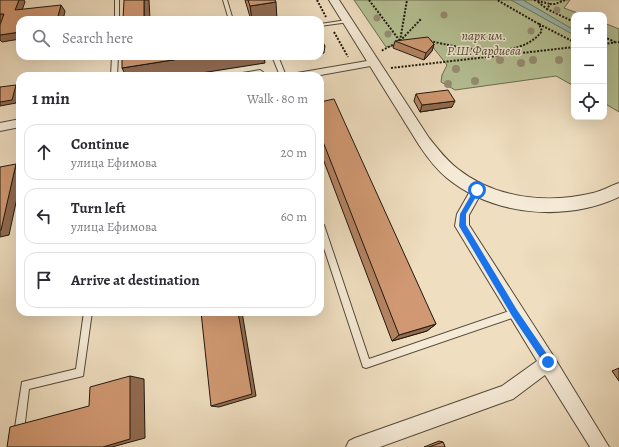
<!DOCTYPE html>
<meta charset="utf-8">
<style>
body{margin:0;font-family:Alegreya,serif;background:#f2f2f3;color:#2b2b33}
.controls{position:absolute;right:12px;top:12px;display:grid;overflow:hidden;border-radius:8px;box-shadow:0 4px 16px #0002}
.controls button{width:36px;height:36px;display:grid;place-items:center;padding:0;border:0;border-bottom:1px solid #e1e1e2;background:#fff;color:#2b2b33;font:20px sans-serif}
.stop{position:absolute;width:12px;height:12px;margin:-9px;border:3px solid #1a73e8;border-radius:50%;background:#fff}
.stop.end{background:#1a73e8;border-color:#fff;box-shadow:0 1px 4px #0008}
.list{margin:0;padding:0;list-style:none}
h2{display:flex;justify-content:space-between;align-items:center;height:52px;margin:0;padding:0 16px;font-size:17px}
h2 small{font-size:13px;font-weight:400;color:#7c7c81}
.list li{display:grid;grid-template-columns:26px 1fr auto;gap:12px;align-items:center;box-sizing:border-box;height:56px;margin:0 8px 8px;padding:0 8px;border:1px solid #e1e1e2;border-radius:12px}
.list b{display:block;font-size:15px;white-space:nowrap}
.list p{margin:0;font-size:13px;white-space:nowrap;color:#7c7c81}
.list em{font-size:13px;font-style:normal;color:#7c7c81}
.icon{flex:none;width:22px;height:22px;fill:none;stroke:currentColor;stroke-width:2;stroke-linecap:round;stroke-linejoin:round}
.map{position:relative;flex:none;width:619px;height:447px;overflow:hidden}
.search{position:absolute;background:#fff;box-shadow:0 4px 16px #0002;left:16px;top:16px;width:308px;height:44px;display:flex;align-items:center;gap:10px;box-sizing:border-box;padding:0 14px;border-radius:12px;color:#7c7c81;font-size:15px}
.panel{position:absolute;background:#fff;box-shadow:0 4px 16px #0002;left:16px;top:72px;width:308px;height:244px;border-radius:12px}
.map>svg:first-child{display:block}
.green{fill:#b5c295;stroke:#6a6d52}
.water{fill:#9abcaf;stroke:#697a6f}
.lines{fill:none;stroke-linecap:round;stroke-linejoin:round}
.service-casing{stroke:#544a3a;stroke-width:2}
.minor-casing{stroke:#544a3a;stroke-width:2}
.tertiary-casing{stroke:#544a3a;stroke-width:2}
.path-far1{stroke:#20180e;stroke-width:2;stroke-dasharray:2 1.5;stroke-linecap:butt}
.path{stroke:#20180e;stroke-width:2.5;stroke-dasharray:3 2;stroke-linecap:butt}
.service{fill:#f5ead6;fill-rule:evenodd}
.minor{fill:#f5ead6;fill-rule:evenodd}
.tertiary{fill:#f5ead6;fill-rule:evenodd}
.tree{fill:#968d74}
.wall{fill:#b48463;stroke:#20180e}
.shaded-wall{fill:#926b50;stroke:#20180e}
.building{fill:#d19973;stroke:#20180e}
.route{fill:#1a73e8}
.labels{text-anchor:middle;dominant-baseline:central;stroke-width:3;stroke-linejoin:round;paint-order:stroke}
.far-park-label{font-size:13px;font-style:italic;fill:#4d4b36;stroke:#f5ead6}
</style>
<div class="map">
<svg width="619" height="447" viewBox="0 0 619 447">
<rect width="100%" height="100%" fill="#efdec0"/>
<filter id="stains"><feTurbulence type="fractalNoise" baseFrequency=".005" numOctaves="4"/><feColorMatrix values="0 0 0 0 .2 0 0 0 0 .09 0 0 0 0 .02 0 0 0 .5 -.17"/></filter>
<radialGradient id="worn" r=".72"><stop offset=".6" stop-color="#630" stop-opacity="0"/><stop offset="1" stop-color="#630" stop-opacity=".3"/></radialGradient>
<g class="green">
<polygon points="354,0 570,0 564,8 583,15 574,15 574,86 556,76 455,90 441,82 442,75 447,65 428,41 386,47"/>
<polygon points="604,23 619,29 619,112 604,103"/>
</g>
<polygon class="water" points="511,0 523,0 574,30 574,35"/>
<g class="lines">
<defs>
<g id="service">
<rect x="115" y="0" width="4" height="20"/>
<polygon points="223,0 227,0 233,20 229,20"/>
<polygon points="347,20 349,20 349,22 320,26 320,24"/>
<polygon points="112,56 118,56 117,76 111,76"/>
<polygon points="272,56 278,56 286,76 280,76"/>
<polygon points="260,70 263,72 264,76 258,76 258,74 246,76 233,76 236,74"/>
<polygon points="320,222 322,223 324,225 369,359 515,309 518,310 519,313 518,316 366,368 363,367 320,236"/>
<polygon points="84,312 92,312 83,376 29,389 22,447 12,447 22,382 76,369"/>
</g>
<g id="minor">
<polygon points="373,60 378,63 376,65 315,76 292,76 297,73"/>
<polygon points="20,119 20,127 0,131 0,123"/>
<polygon points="477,185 481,186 483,190 469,215 469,225 554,357 609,447 590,447 545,375 513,399 507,401 380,447 346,447 349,441 355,438 502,386 537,361 455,226 457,214 473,186"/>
</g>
<path id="tertiary" d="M329 0H339L429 138C438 149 447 161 458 169 496 199 548 204 593 193 602 191 610 186 619 183V197C566 222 493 216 447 178 436 169 427 157 419 145Z"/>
</defs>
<use href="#service" class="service-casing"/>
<use href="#minor" class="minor-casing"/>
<use href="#tertiary" class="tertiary-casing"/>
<g class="path-far1">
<polyline points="317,0 326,17"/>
<polyline points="369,0 400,41 381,51"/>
<polyline points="534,0 550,4"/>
<polyline points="565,0 555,4 550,4 547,9 574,22"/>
<polyline points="538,2 547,9"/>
<polyline points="539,24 574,42"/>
<polyline points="334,32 348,57"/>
<polyline points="604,37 615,42"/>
<polyline points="400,41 407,0"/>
<polyline points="400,41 421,19"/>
<path d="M430 41C462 48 519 62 542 31L539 24 497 0"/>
<polyline points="604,44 619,42"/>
<polyline points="391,68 574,47"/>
</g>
<polyline class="path" points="19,201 20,196"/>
<use href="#service" class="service"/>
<use href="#minor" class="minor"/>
<use href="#tertiary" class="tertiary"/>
</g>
<g class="tree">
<circle cx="557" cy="10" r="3.5"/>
<circle cx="444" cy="15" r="3.5"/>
<circle cx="377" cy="18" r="3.5"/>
<circle cx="531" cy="31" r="3.5"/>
<circle cx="388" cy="34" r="3.5"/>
<circle cx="500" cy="60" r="4"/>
<circle cx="533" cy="60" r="4"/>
<circle cx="559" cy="60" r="4"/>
<circle cx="521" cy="63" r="4"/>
<circle cx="456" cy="69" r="4"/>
<circle cx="475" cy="81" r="4"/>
<circle cx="448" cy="84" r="4"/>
</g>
<g class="wall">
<polygon points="245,0 275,0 277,20 251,20"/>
<polygon points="395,41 434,44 432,51 424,60 393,48"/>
<polygon points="416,94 452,107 420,112 414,101"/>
<polygon points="320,102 436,324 427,331 392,341 320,151"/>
<polygon points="619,368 619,381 612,371"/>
<polygon points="439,441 443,442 445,447 424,447"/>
</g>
<g class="shaded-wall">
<polygon points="19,0 24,0 25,2 20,16 15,10"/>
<polygon points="144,0 149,0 150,20 144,20"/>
<polygon points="276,2 277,20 252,20 250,6"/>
<polygon points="61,5 65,11 63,20 57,20"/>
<polygon points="0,14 4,14 9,21 0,22"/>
<polygon points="20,32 20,39 2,42 0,40 0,35"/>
<polygon points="434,44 432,51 424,60 426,53"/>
<polygon points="325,46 324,53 320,54 320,47"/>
<polygon points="198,56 264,56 265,63 182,76 126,76 122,68"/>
<polygon points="294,56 307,56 294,58"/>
<polygon points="16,85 19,88 16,103 0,106 0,102"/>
<polygon points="455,101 452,107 420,112 422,105"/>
<polygon points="16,164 20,167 20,184 9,235 0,237 0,230"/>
<polygon points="238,312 242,312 256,396 219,407 211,406"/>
<polygon points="436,324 427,331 392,341 399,335"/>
<polygon points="130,376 144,379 145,438 112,447 103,447"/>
</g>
<g class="building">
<polygon points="0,0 19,0 15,10 61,5 57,20 20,20 20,32 0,35 0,25 4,14 0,14"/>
<polygon points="124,0 144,0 144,20 123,20"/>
<polygon points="248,0 275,0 276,2 250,6"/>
<polygon points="320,37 325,46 320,47"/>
<polygon points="428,37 434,44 426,53 395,41"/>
<polygon points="122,56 198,56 122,68"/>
<polygon points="16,85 12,100 0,102 0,87"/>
<polygon points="448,90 455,101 422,105 416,94"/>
<polygon points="334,99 436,324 399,335 320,134 320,102"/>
<polygon points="16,164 1,230 0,230 0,167"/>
<polygon points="201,312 238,312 252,394 211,406"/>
<polygon points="130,376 130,439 103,447 7,447 10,427 89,406 90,387"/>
<polygon points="443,442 445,447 429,447"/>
</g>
<polygon class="route" points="477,187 480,190 466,214 466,225 517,310 551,360 552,362 548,367 545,365 512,316 459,226 460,214 475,188"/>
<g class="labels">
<g class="far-park-label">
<text x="484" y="35">парк им.<tspan x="484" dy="15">Р.Ш.Фардиева</tspan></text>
</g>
</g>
<rect width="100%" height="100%" filter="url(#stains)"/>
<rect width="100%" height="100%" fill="url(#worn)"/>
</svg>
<div class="controls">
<button>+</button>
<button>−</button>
<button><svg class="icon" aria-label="locate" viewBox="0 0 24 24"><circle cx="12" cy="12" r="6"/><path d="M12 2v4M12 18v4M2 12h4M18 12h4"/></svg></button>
</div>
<div class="stop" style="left:477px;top:190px"></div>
<div class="stop end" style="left:548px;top:362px"></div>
<div class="search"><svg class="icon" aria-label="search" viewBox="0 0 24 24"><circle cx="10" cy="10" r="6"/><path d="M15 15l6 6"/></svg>Search here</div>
<section class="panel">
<h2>1 min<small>Walk · 80 m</small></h2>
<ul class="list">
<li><svg class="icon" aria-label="ahead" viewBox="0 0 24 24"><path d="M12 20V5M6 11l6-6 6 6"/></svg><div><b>Continue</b><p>улица Ефимова</p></div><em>20 m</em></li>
<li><svg class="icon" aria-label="left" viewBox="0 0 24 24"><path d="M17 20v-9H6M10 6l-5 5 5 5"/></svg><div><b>Turn left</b><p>улица Ефимова</p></div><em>60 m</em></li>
<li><svg class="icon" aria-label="arrive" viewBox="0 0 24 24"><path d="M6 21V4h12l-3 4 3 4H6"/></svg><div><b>Arrive at destination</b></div></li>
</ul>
</section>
</div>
